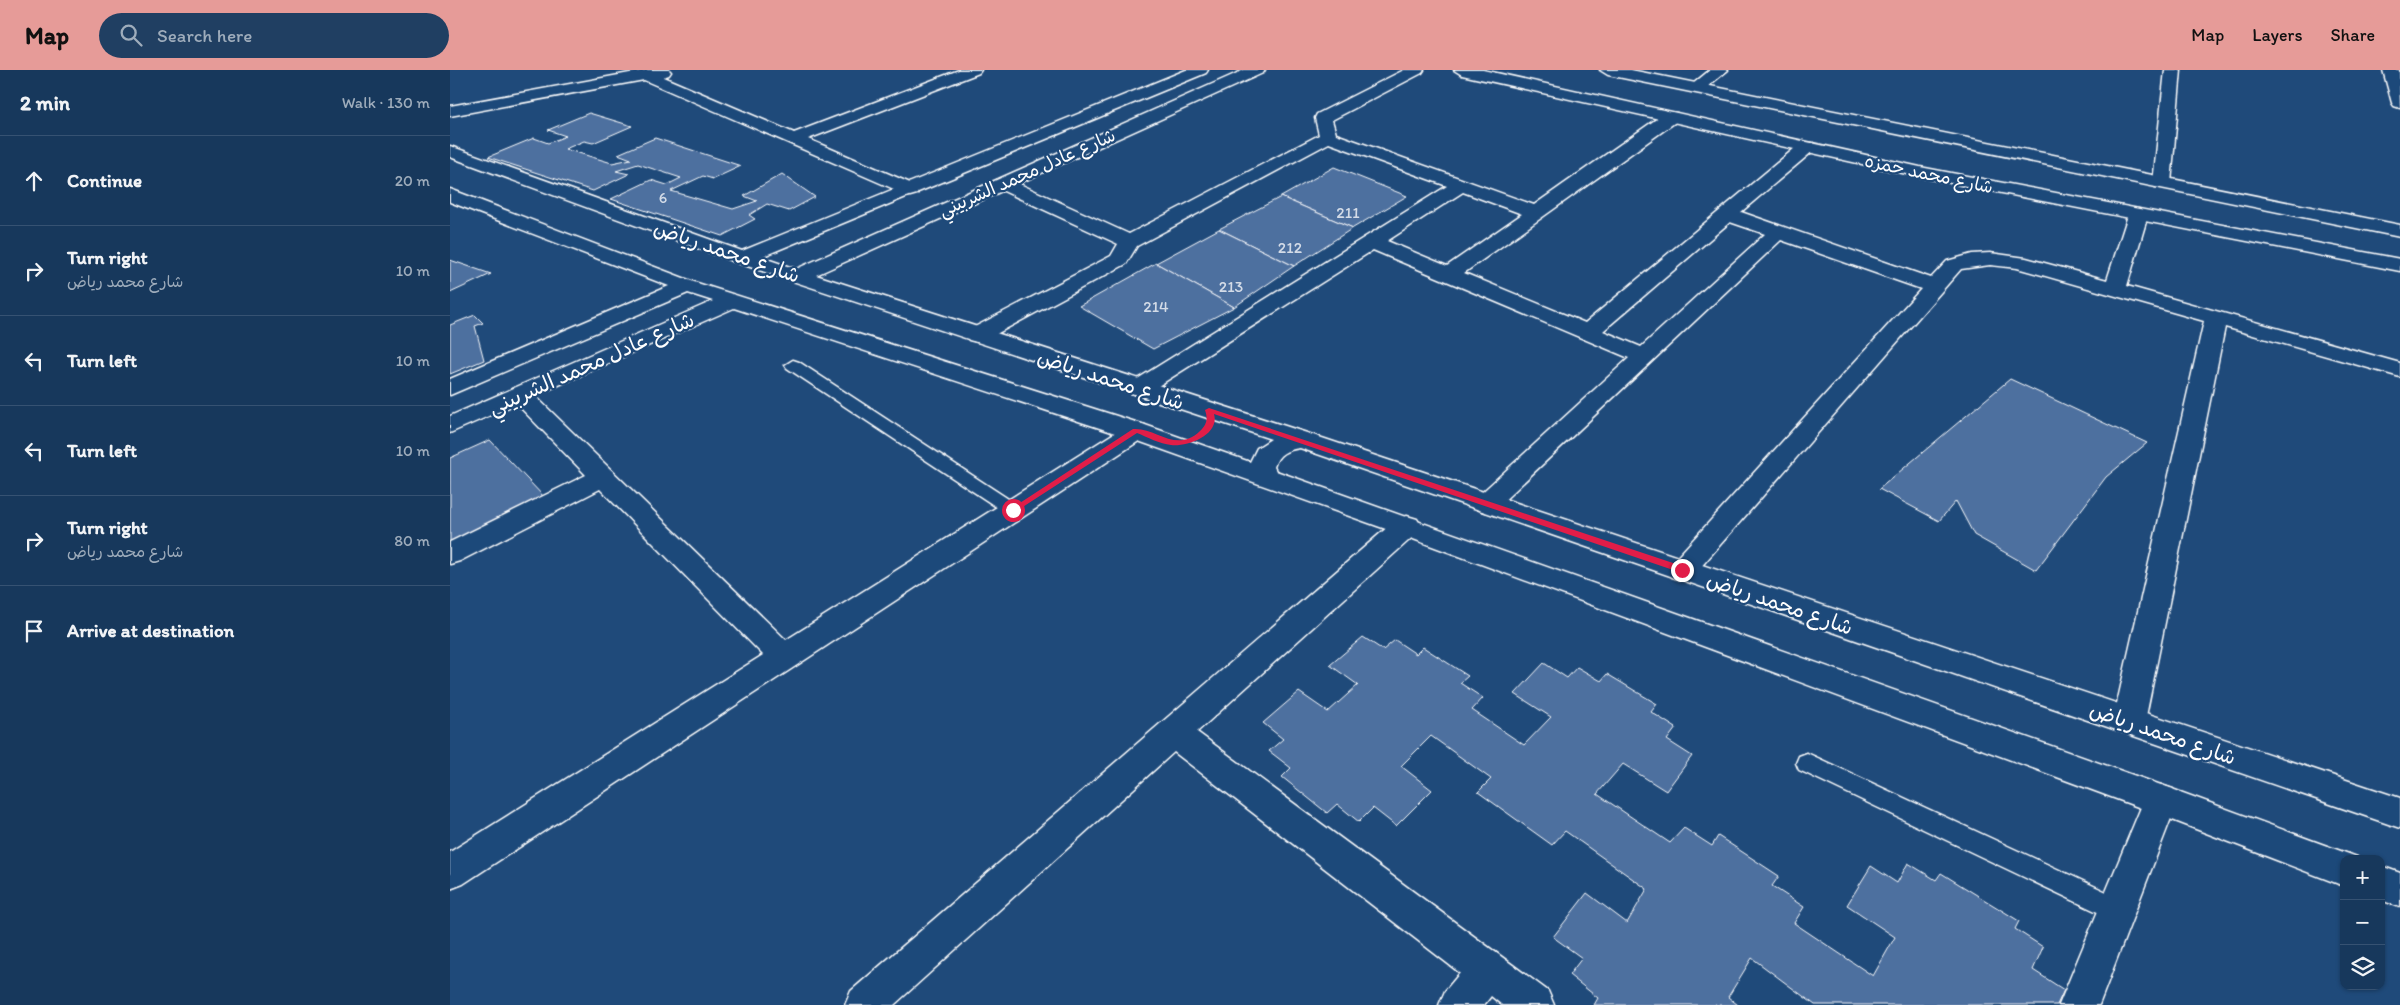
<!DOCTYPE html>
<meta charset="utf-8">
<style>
body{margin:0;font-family:Itim,"Playpen Sans Arabic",sans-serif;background:#203f62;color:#f1f3f6}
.controls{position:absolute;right:15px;bottom:15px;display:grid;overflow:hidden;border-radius:10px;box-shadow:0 1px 4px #0004}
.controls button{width:45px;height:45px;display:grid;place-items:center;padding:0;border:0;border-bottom:1px solid #365272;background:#17385c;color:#f1f3f6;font:25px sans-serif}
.stop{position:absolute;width:15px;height:15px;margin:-11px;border:4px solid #e11d48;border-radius:50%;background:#fff}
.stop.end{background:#e11d48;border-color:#fff;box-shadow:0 1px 5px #0008}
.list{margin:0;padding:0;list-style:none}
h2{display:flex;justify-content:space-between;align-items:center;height:65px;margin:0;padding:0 20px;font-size:21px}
h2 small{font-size:16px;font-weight:400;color:#9eacbb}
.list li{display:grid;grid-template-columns:32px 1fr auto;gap:15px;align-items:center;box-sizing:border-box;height:90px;padding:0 20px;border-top:1px solid #365272}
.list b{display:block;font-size:19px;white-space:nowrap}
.list p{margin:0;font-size:16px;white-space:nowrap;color:#9eacbb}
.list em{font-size:16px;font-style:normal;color:#9eacbb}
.icon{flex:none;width:28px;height:28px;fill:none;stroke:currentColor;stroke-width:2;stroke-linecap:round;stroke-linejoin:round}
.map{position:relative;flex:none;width:1950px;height:935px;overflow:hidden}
header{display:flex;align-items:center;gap:30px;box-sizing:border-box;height:70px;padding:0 25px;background:#e69b98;color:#111}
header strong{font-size:24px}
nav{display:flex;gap:28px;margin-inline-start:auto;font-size:18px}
.search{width:350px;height:45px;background:#203f62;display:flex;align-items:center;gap:12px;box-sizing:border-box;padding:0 18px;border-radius:28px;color:#9eacbb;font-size:19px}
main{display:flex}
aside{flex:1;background:#17385c}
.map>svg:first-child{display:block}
.building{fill:#4e6f9f;stroke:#fff}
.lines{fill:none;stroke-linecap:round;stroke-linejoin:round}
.lane-casing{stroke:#fff;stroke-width:3}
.street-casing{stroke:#fff;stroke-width:3}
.secondary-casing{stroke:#fff;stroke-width:3}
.lane{fill:#1f4a7a;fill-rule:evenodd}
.street{fill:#1f4a7a;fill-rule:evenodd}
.secondary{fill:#1f4a7a;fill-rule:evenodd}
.route{fill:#e11d48}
.labels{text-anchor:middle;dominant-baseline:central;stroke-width:4.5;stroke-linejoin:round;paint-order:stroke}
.far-number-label{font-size:16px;fill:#d3dbe7}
.far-street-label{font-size:18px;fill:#fff;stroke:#1f4a7a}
.street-label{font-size:21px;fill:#fff;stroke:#1f4a7a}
</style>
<header>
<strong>Map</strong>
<div class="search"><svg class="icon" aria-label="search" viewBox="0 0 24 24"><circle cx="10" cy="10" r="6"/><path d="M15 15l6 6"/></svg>Search here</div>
<nav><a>Map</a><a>Layers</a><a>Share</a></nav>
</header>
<main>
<aside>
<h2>2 min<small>Walk · 130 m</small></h2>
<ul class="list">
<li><svg class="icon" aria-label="ahead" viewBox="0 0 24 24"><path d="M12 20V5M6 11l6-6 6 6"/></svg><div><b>Continue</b></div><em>20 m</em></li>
<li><svg class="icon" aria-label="right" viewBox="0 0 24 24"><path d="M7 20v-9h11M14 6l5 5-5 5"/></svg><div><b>Turn right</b><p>شارع محمد رياض</p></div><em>10 m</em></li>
<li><svg class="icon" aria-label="left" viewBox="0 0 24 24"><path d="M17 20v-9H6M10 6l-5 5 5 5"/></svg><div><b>Turn left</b></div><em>10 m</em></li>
<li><svg class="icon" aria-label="left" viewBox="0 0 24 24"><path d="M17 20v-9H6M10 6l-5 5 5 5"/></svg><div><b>Turn left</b></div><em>10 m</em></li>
<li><svg class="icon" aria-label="right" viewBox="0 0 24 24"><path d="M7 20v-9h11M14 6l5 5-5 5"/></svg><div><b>Turn right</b><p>شارع محمد رياض</p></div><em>80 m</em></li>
<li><svg class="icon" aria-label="arrive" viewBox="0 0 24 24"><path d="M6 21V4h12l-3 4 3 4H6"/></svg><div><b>Arrive at destination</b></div></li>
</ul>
</aside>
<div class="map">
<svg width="1950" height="935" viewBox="0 0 1950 935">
<rect width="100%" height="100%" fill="#1f4a7a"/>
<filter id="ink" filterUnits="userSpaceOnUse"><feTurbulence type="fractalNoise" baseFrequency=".02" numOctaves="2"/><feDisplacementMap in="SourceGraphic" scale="10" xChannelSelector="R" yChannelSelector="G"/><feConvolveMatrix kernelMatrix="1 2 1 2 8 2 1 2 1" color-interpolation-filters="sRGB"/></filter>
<g filter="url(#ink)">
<g class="building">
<polygon points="139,43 182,56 143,73 134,71 115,79 162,93 181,89 168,84 205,68 291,96 263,109 253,106 221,121 283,139 307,131 294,126 332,104 365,127 339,141 317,134 299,145 305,149 272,166 161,129 201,110 217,115 231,108 188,94 166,101 179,104 143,121 38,87 84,68 98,73 116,66 98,60"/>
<polygon points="884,97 957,126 903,158 831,127"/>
<polygon points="831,127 903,158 844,196 769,159"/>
<polygon points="769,159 844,196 784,237 706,193"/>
<polygon points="0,190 41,204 0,223"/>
<polygon points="706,193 784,237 703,279 629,236"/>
<polygon points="25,245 33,253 25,256 34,290 0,304 0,255"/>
<polygon points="1560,309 1697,373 1656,407 1586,500 1524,465 1506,431 1489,451 1429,419"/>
<polygon points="40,370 96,429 0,476 0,388"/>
<polygon points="913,567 933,580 945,570 966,584 973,577 1018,606 1010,613 1033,628 1022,640 1074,675 1101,647 1065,624 1094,593 1117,608 1127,597 1151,611 1157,604 1207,634 1201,642 1226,658 1217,670 1242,686 1216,721 1173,694 1147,724 1220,773 1234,758 1262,776 1268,766 1329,806 1322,816 1354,837 1344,853 1423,906 1445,867 1397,835 1421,796 1447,813 1458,793 1486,810 1491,803 1569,851 1565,859 1593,877 1583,900 1614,920 1607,935 1365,935 1302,888 1278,927 1288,935 1144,935 1148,928 1119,905 1132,888 1103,867 1137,823 1177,853 1197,819 1115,761 1102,775 1028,722 1041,709 981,666 951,696 982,720 946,756 923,738 909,752 887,734 877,743 832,707 841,698 819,681 833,669 813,653 849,622 878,642 908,615 880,595"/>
</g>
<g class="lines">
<defs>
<g id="lane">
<polygon points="343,290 349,292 569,436 572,440 569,444 563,446 557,444 337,298 335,295"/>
<polygon points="1357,683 1676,831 1680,839 1676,847 1667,851 1658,847 1349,700 1346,693 1349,686"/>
</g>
<g id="street">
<polygon points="196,0 219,0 221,2 219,5 213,7 344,63 509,0 531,0 529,3 358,69 467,116 469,120 467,124 460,126 194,10 0,46 0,36"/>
<path d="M954 0H974L972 3 882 50 886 64 1084 135 1215 43H1227L1229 47 1227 51 1014 203 1135 253 1351 73H1363L1366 77 1363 81 1291 142 1481 208 1497 191 1522 184 1540 183 1576 188 1657 210 1678 145 1681 141 1688 139 1695 141 1698 145 1677 216 1950 293V307L1775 257 1695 651 1690 660 1679 664 1668 660 1663 651 1754 251 1567 198 1540 195 1511 199 1242 507 1232 510 1222 507 1218 500 1222 493 1471 219 1331 170 1045 439 1036 442 1027 439 1023 433 1027 427 1179 288 923 180 697 323 689 325 681 323 677 318 681 313 997 116 879 73 687 176 676 194 535 270 527 272 519 270 516 265 519 260 661 186 668 174 547 118 545 114 547 110H561L679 164 869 65 865 48 867 44ZM1013 122 1072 144 997 196 937 171ZM1280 152 1315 164 1191 277 1153 261Z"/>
<polygon points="1260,0 1278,0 1252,21 1240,21 1238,18"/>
<polygon points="1715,0 1731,0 1721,113 1719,117 1705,117 1703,113"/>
<polygon points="1933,0 1949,0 1950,38 1944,36 1942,33"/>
<polygon points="70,317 78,319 336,570 677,355 686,353 695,355 698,361 695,367 13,814 0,819 0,782 313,585 150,419 10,491 0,494 0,472 136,405 62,329 58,324 62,319"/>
<polygon points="957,446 967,449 971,456 967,463 747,662 1098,921 1104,935 1052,935 1041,926 1034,935 989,935 995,921 1010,903 724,682 444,935 395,935 401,921 947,449"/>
<polygon points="1711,715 1723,719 1728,730 1649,935 1609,935 1694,730 1699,719"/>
</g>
<g id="secondary">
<path d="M736 0H758L756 3 311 187 346 199 794 0H815L813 3 366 205 860 364 1950 728V758L850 378C836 380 828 384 824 397L826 401 1711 715 1907 787 1894 789V816L1699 741 947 463 677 367 284 238 0 363V346L263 231 238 223 0 325V309L219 216 0 132V119L244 212 695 355 800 392 807 378 821 369 285 192 0 87V76L292 181Z"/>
<polygon points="1004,0 1033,0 1470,97 1950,189 1950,201 1470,107 1012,5"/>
<polygon points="1150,0 1181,0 1950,155 1950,167 1158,5"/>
<polygon points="1931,796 1950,803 1950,837 1931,830"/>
</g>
</defs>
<use href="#lane" class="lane-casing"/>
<use href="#street" class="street-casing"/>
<use href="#secondary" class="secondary-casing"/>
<use href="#lane" class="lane"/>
<use href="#street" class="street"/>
<use href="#secondary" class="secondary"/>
</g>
</g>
<path class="route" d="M759 338 1235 497 1236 500 1232 503 1229 502 764 344C770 365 737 377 721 375 710 374 697 367 687 363L565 442 559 440 683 359C706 357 726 384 750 361 757 354 758 349 755 340Z"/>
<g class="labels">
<g class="far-number-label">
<text x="213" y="127">6</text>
<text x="898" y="142">211</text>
<text x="840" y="177">212</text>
<text x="781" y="216">213</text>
<text x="706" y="236">214</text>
</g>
<g class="far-street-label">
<text transform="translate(577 103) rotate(-24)">شارع عادل محمد الشربيني</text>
<text transform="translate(1479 104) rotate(12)">شارع محمد حمزه</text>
</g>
<g class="street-label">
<text transform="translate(277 181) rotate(19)">شارع محمد رياض</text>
<text transform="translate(141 293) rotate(-24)">شارع عادل محمد الشربيني</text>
<text transform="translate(661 309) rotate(18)">شارع محمد رياض</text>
<text transform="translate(1330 533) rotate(19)">شارع محمد رياض</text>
<text transform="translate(1713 663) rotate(19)">شارع محمد رياض</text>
</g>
</g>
</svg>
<div class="controls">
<button>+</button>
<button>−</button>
<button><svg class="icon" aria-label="layers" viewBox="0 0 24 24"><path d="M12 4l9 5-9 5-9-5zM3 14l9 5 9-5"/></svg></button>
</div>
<div class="stop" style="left:563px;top:440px"></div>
<div class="stop end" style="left:1232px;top:500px"></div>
</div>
</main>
